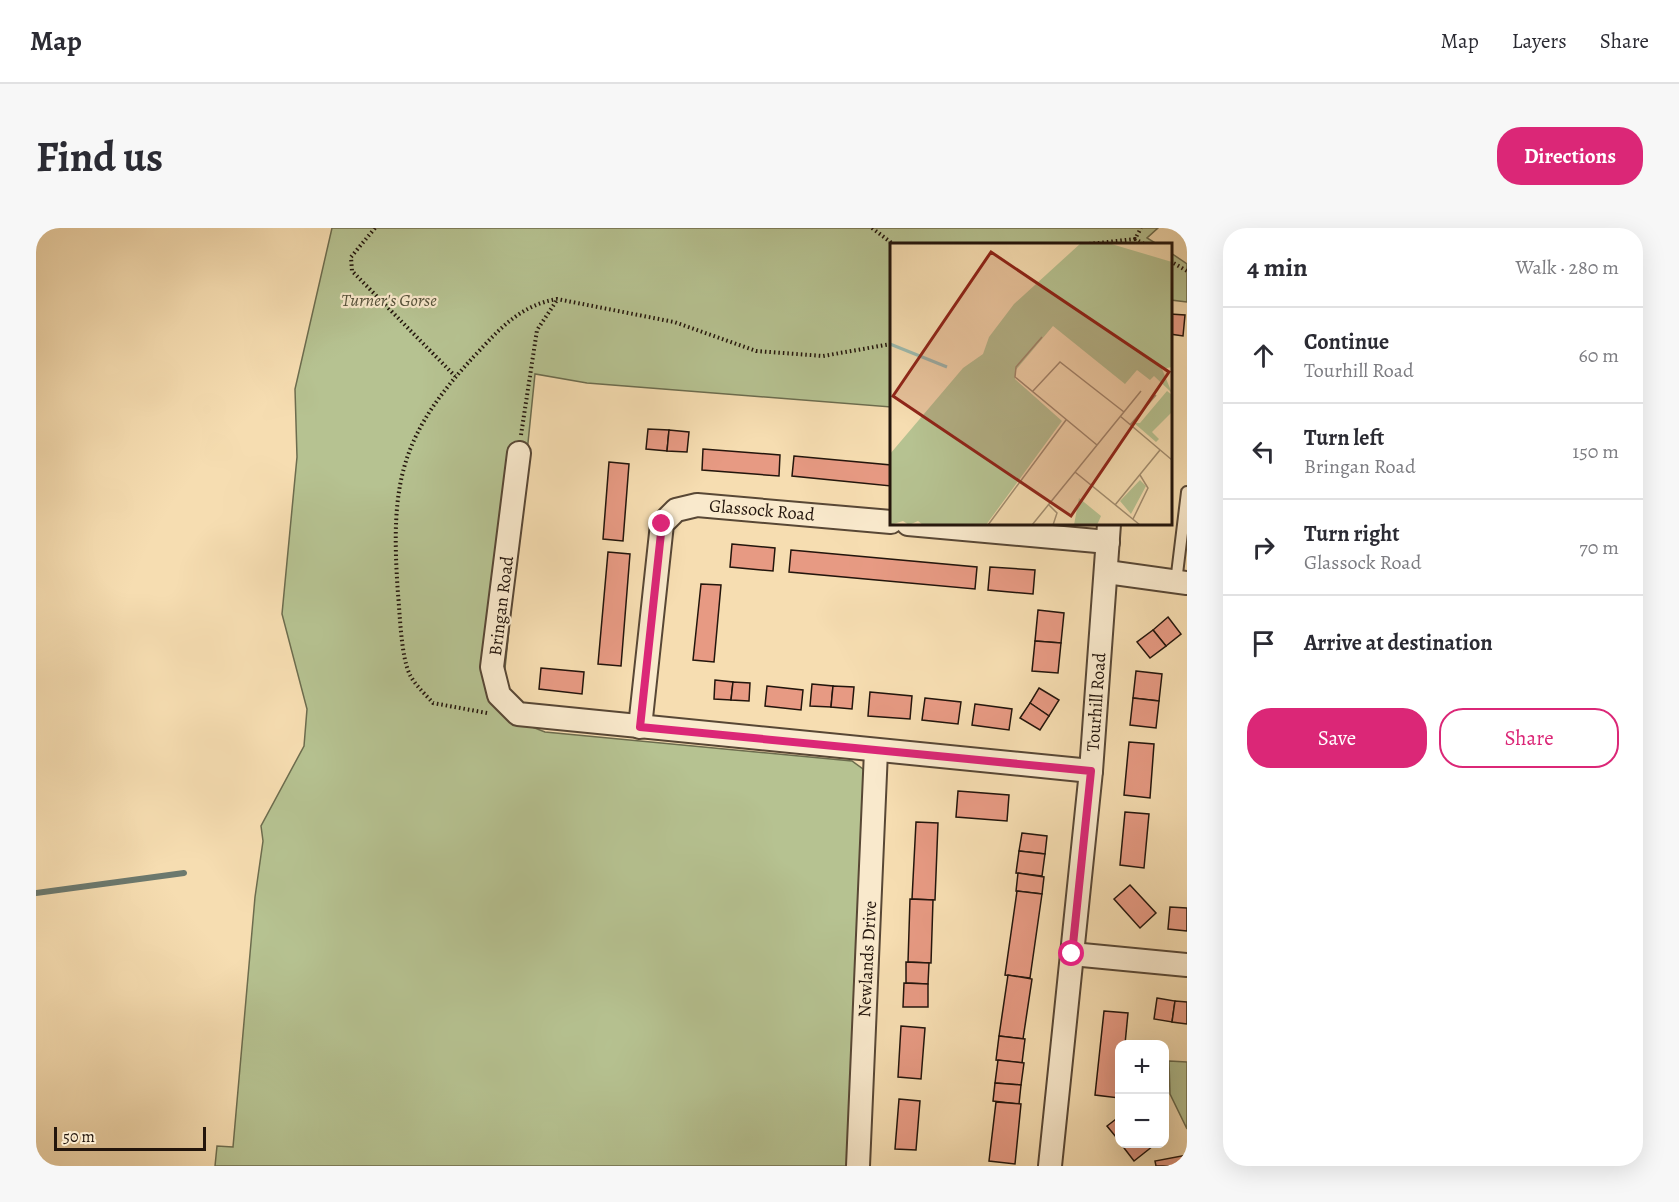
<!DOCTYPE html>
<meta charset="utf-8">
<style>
body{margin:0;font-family:Alegreya,serif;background:#f7f7f7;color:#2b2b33}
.controls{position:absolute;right:18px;bottom:18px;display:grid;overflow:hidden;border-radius:12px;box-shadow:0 6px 24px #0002}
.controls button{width:54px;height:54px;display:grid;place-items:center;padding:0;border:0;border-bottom:2px solid #e1e1e2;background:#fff;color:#2b2b33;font:30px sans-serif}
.scale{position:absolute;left:18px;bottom:15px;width:152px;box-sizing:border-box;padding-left:6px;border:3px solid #23150c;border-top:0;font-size:16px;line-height:21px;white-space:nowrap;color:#23150c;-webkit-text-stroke:4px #f9e9cc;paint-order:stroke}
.stop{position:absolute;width:18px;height:18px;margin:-14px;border:4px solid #db2777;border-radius:50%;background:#fff}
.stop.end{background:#db2777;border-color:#fff;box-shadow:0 2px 6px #0008}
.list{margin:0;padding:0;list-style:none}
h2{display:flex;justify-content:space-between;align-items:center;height:78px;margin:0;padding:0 24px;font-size:26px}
h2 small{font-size:20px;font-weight:400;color:#7c7c81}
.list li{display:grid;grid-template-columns:39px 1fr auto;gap:18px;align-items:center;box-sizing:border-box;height:96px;padding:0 24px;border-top:2px solid #e1e1e2}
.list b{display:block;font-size:22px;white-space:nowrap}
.list p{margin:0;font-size:20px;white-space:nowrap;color:#7c7c81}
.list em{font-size:20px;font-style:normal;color:#7c7c81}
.actions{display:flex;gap:12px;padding:18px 24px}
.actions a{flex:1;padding:14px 0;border:2px solid #db2777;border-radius:24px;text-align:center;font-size:21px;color:#db2777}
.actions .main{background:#db2777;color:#fff}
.icon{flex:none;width:33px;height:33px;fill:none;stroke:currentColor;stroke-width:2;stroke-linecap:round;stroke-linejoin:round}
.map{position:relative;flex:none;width:1151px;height:938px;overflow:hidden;border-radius:24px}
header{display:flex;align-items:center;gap:36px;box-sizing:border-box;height:84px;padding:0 30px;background:#fff;border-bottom:2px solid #e1e1e2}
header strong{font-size:28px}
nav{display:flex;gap:33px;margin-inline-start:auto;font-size:21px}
.intro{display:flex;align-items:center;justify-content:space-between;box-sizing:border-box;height:144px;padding:0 36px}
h1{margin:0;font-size:42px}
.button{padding:15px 27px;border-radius:24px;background:#db2777;color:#fff;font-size:21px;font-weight:700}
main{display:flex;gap:36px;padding:0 36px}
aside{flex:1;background:#fff;border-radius:24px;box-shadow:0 6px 24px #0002}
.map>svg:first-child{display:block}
.green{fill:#b6c291;stroke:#6c6c4e;stroke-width:1.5}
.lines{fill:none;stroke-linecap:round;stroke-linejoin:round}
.stream{stroke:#6c796e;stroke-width:6}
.building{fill:#e79a83;stroke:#23150c;stroke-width:1.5}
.service-casing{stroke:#584735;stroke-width:14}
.minor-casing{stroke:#584735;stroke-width:26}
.path{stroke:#23150c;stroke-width:4;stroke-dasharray:1.5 3;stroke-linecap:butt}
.service{stroke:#f9e9cc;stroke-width:10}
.minor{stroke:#f9e9cc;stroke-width:22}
.route{stroke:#db2777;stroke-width:8}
.labels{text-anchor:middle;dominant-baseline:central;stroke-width:4.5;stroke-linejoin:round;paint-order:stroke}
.park-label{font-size:18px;font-style:italic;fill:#56523b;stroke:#f9e9cc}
.street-label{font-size:18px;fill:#23150c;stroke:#f9e9cc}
.inset-river{fill:none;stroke:#9dbbaf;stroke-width:3}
.inset-road{fill:none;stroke:#a28d6f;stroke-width:1.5}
.view{fill:#8f2418;fill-opacity:0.15;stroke:#8f2418;stroke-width:3}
.inset-edge{fill:none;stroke:#23150c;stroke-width:3}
</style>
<header>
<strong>Map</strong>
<nav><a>Map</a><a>Layers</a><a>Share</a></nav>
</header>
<div class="intro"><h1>Find us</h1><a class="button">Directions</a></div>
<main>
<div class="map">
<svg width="1151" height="938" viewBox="0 0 1151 938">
<rect width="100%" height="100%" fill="#f6ddb1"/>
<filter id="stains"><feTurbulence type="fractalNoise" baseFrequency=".00333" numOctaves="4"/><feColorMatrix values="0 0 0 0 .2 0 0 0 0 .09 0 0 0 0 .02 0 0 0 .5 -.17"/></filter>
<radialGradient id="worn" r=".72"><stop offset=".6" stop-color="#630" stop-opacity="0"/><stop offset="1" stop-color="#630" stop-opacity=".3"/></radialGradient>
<g class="green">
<polygon points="296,0 1122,0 1111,10 1121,16 855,16 855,179 551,155 499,146 467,460 488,496 509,504 816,533 827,541 833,557 813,938 179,938 181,918 197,919 219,669 227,613 225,598 268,518 271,481 246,386 261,229 259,161"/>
<polygon points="1135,25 1151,36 1151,74 1135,72"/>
<polygon points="1133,833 1151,834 1151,901 1134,866"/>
</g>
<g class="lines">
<polyline class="stream" points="0,665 148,645"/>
</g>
<g class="building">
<polygon points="1134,86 1149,87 1147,108 1134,106"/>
<polygon points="612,201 633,202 631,223 610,221"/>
<polygon points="633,202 653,204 651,224 631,223"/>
<polygon points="667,221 744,227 743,248 666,242"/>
<polygon points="758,228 855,237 855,258 756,248"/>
<polygon points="573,234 593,236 587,313 567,311"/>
<polygon points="696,316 739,320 737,343 694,339"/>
<polygon points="755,322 941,339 939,361 753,344"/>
<polygon points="572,324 594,326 585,438 562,436"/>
<polygon points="954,339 999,342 997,366 952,362"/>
<polygon points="665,356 685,357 678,434 657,432"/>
<polygon points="1002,382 1028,385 1025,415 999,413"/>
<polygon points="1132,389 1145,406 1130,418 1117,402"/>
<polygon points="1117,402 1130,418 1114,430 1101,414"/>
<polygon points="999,413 1025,415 1022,445 996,443"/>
<polygon points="505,440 548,444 546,466 503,461"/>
<polygon points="1100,443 1126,446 1123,473 1097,470"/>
<polygon points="679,452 697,454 695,472 678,471"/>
<polygon points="697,454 714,455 713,473 695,472"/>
<polygon points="776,456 797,458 795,479 774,478"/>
<polygon points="731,458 767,462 765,482 729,478"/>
<polygon points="797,458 818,459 816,481 795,479"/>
<polygon points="1003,460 1023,472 1013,488 994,475"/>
<polygon points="834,464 876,468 874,491 832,488"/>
<polygon points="889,470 925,474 922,496 886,492"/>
<polygon points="1097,470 1123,473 1120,500 1094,497"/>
<polygon points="994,475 1013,488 1004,502 984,490"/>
<polygon points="939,476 976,481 973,502 936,497"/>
<polygon points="1093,514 1118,516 1114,570 1088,567"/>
<polygon points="922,563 973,567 971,593 920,589"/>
<polygon points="1089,584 1113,586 1108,640 1084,637"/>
<polygon points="880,594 902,595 899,672 876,671"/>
<polygon points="986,605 1011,608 1009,626 983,623"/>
<polygon points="983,623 1009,626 1006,648 980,645"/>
<polygon points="982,645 1008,649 1006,666 980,663"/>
<polygon points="1094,657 1120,685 1104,700 1078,671"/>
<polygon points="981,663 1006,666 994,750 969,747"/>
<polygon points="874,671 897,672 895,735 872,734"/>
<polygon points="1134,679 1151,680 1151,703 1132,701"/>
<polygon points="870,734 893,735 892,756 870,755"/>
<polygon points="972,747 996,751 987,811 963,808"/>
<polygon points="868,755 892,756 892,779 867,779"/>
<polygon points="1121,770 1139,773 1136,794 1118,791"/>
<polygon points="1139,773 1151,774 1151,796 1136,794"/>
<polygon points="1068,783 1092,785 1089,816 1084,816 1083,870 1059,867"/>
<polygon points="865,798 889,800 885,851 862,849"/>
<polygon points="963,808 989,811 986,835 960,832"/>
<polygon points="962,832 988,835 985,857 959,855"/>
<polygon points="959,855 985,857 983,876 957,873"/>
<polygon points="863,871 884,873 880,922 859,921"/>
<polygon points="960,874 985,876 979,936 953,933"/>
<polygon points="1084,888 1084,914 1071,898"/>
<polygon points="1085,916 1115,916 1117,918 1098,933"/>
<polygon points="1151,927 1151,938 1120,938 1119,933"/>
</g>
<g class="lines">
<defs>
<polyline id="service" points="1140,354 1151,264"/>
<g id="minor">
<polyline points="483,225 456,439 463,467 482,486 1055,543"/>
<polyline points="872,296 1072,314"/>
<polyline points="1071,344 1151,355"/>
<polyline points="604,499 626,296 640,282 661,277 855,294"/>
<polyline points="1036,726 1151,737"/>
<polyline points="822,938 840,523"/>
<polyline points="1014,938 1055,543 1073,296"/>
</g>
</defs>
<use href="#service" class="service-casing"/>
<use href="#minor" class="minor-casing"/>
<g class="path">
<polyline points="339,0 315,29 316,43 419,148"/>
<polyline points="836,0 857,16"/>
<polyline points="1053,16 1099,11 1105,0"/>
<polyline points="1098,16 1099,11 1108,16"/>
<polyline points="1134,33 1151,43"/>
<polyline points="485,207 501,102 521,72"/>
<path d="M451 485 397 475C390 467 379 457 374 447 365 429 364 387 362 366 354 253 364 206 444 122 467 97 487 77 521 71L638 94 720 123 787 128 855 116"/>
</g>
<use href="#service" class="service"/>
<use href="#minor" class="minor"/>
</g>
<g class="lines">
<polyline class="route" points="626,296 604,499 1055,543 1036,726"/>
</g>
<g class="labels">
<g class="park-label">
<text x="353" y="72">Turner's Gorse</text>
</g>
<g class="street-label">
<text transform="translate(726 282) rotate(5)">Glassock Road</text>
<text transform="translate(465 378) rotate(-83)">Bringan Road</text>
<text transform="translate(1060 474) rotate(-86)">Tourhill Road</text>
<text transform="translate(831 731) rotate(-87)">Newlands Drive</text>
</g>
</g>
<g transform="translate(854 15)">
<rect width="282" height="282" fill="#f6ddb1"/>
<path d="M191 0H218L282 19V124L272 126 282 150 264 133 260 137 247 127 235 141 163 83 125 128V136L172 178 96 282H33L28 278 19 282 13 278 0 282V211L73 125 93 111 99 94 124 61ZM277 148 282 152V169L262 189 269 196 266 199 244 180H250ZM250 237 256 243 241 271 230 258ZM189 255 211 273 207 282H184Z" fill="#b6c291"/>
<path class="inset-river" d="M0 101 57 124"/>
<path class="inset-road" d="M152 94 126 124 125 134 207 202M142 149 170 119 234 169M230 173 282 217M240 182 266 152M185 229 250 282M158 261 167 270 163 282M225 262 270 207M243 276 258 245 250 232M98 282 176 177M142 282 251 148"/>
<path class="view" d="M101 9 279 129 181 273 3 153Z"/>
<rect width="282" height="282" class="inset-edge"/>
</g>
<rect width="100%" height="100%" filter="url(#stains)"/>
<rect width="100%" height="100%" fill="url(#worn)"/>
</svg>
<div class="controls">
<button>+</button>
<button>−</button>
</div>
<div class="scale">50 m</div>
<div class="stop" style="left:1036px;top:726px"></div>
<div class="stop end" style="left:626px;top:296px"></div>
</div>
<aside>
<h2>4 min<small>Walk · 280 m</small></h2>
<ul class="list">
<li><svg class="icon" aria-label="ahead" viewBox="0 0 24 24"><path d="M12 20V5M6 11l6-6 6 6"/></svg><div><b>Continue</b><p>Tourhill Road</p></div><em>60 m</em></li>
<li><svg class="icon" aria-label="left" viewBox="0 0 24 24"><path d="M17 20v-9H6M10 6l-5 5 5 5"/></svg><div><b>Turn left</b><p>Bringan Road</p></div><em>150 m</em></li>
<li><svg class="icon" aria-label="right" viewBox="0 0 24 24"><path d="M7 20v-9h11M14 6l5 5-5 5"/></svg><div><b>Turn right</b><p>Glassock Road</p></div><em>70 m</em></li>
<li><svg class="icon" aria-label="arrive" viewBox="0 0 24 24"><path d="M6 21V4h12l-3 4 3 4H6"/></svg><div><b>Arrive at destination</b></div></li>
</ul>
<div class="actions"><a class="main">Save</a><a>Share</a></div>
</aside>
</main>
